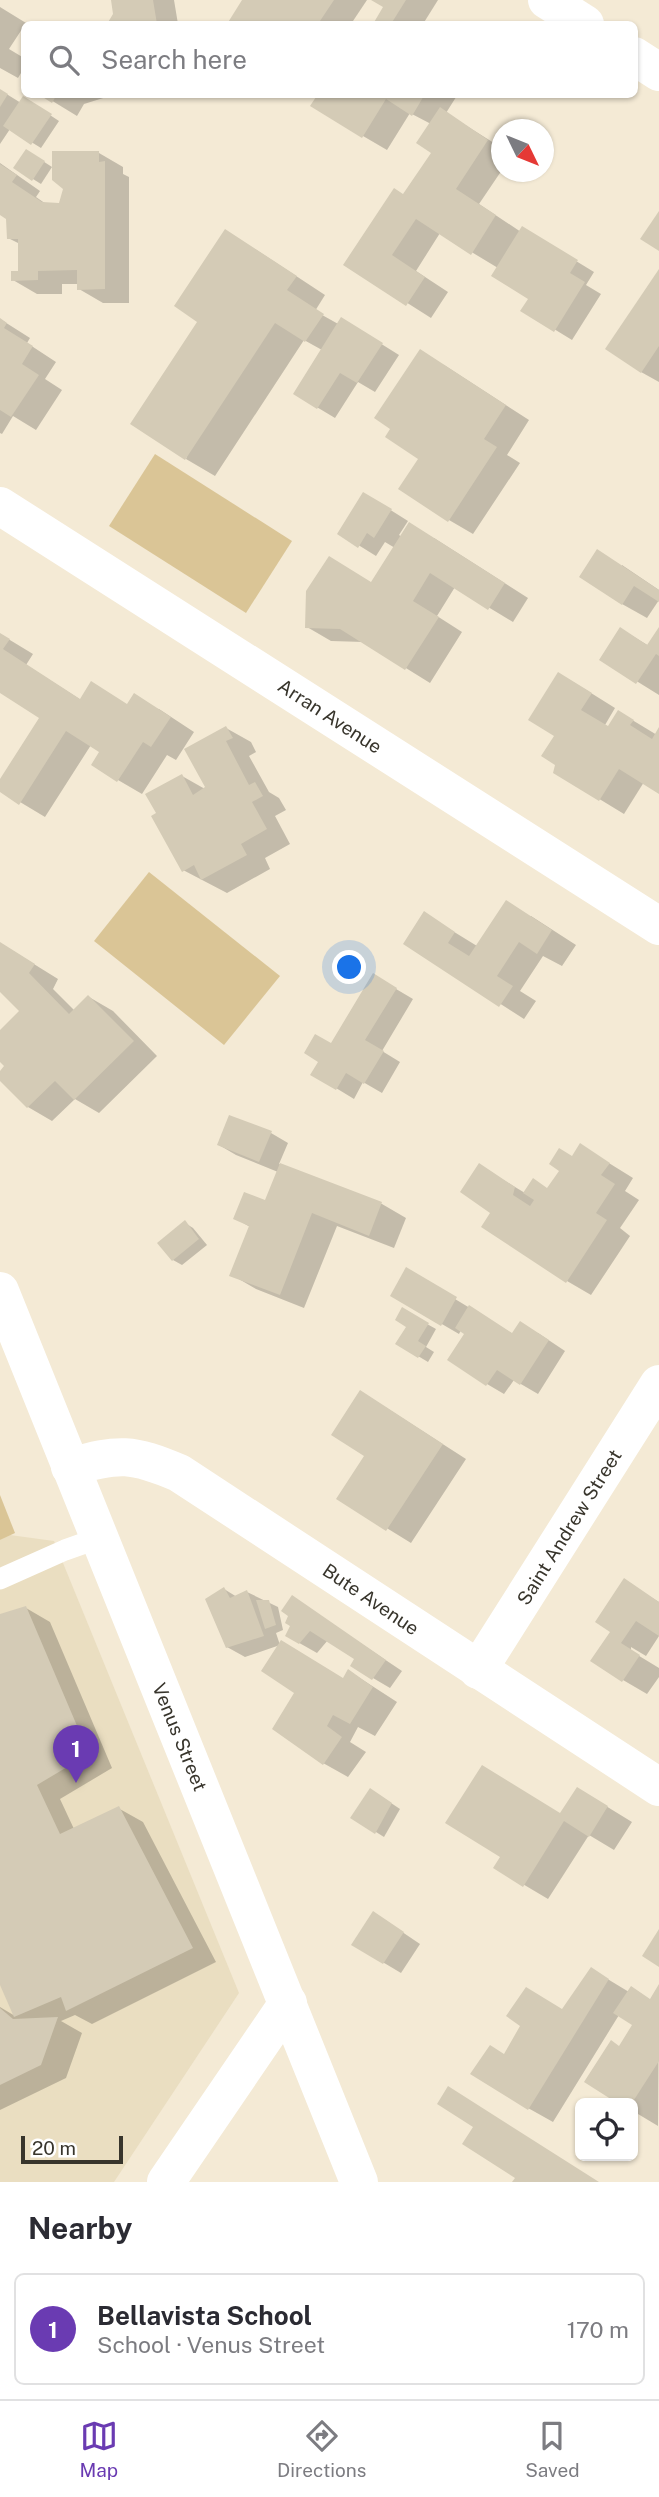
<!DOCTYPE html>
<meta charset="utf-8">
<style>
body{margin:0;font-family:"Public Sans",sans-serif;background:#f7f7f7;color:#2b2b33}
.controls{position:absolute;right:21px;bottom:21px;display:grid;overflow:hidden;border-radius:10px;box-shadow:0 2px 5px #0004}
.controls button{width:63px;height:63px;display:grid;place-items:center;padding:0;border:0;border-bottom:2px solid #e1e1e2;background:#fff;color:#2b2b33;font:35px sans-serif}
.compass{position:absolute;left:491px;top:119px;width:63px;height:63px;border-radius:50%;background:#fff;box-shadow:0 2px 5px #0004;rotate:133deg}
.scale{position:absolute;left:21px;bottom:18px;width:102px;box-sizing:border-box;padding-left:7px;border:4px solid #38352c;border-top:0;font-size:19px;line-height:24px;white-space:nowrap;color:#38352c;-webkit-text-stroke:5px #fff;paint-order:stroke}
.you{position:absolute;left:350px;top:968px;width:24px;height:24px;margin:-18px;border:5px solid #fff;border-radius:50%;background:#1a73e8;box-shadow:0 0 0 10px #1a73e833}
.badge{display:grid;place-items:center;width:46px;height:46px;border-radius:50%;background:#6a3bb2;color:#fff;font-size:23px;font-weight:700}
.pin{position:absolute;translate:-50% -58px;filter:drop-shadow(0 2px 4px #0008)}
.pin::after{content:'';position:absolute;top:37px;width:24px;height:21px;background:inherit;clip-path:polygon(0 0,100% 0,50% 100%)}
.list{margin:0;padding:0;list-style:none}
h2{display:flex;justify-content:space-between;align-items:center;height:91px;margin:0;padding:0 28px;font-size:30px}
h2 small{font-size:23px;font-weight:400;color:#7c7c81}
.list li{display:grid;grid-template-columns:46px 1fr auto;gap:21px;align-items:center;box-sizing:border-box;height:112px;margin:0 14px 14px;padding:0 14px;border:2px solid #e1e1e2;border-radius:10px}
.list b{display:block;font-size:26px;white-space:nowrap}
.list p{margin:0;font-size:23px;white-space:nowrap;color:#7c7c81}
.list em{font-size:23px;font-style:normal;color:#7c7c81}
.icon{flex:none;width:38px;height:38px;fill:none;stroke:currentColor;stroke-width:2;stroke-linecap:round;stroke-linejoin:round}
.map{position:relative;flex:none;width:659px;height:2182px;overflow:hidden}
.search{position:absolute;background:#fff;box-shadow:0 2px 5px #0004;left:21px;right:21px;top:21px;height:77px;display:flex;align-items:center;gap:18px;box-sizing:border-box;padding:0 24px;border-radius:10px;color:#7c7c81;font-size:26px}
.sheet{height:217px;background:#fff}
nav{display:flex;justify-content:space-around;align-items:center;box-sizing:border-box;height:98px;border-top:2px solid #e1e1e2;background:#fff;font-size:19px;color:#7c7c81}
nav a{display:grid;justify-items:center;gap:4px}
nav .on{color:#6a3bb2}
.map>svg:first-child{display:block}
.built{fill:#eadec1}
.green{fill:#dac596}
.shadow{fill:#0003}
.building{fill:#d4cbb6}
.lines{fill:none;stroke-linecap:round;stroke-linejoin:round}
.service{stroke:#fff;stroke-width:21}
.minor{stroke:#fff;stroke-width:38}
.labels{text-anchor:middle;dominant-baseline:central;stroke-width:5;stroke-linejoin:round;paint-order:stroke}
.street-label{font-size:19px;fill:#38352c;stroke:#fff}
</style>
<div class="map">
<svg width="659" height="2182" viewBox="0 0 659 2182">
<rect width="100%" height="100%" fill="#f4ead5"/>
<polygon class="built" points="10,1535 54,1541 239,1993 114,2182 0,2182 0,1540"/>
<g class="green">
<polygon points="155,454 292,541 246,613 109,526"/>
<polygon points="149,872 280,976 224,1045 94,941"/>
<polygon points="0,1495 15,1533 0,1540"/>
</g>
<g class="shadow">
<polygon points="113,0 174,0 178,24 109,24 115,14"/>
<polygon points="244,0 367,0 351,24 229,24"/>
<polygon points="375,0 438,0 423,24 375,24 386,7"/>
<polygon points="0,7 26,23 9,49 24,58 24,68 18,78 0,68"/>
<polygon points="0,90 21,103 24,98 59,121 41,148 10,129 0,144"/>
<polygon points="41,94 116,94 84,104 77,116"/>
<polygon points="320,94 458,94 446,113 502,148 502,170 479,204 521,232 540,239 594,272 586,285 601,294 572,340 523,310 530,298 498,268 440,233 416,271 448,292 431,318 346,264 404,196 434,153 431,124 410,113 387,150 363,136"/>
<polygon points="99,153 123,167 123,174 129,177 129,303 103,303 79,289 79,284 62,284 62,294 37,294 13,280 20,273 20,244 8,238 8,218 0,213 0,163 40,191 36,197 46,204 61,205"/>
<polygon points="35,156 52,167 41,184 33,179"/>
<polygon points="255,249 325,295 315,311 340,325 359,330 399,355 375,392 358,382 335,418 295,394 322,350 304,340 215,476 186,459"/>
<polygon points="659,272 659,382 641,372"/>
<polygon points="0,319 30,338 27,343 56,362 45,379 62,390 36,430 13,416 2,434 0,433"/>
<polygon points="444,365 529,420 507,455 520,463 473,534 449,520 421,458"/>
<polygon points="381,504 408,521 399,535 402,537 434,538 528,598 513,622 455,587 437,616 462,632 430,683 364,642 331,641 307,627 372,584 395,548 385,542 376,556 339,533"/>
<polygon points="622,565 659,590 659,600 647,618 622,604"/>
<polygon points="621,629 649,646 659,630 659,695 601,659"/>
<polygon points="0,634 33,654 26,665 81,700 159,709 194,732 176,760 167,755 142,794 118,780 101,752 91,745 45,817 0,790 0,782 42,718 0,691"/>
<polygon points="583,688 615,708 605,725 609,728 619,712 657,735 659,732 659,792 644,782 624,814 555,772"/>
<polygon points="226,728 251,742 256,752 249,756 269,792 279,798 286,810 275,816 290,844 265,858 270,869 227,893 183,870 158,814 182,776 205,789"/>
<polygon points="425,914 477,946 531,916 576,945 562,966 543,956 520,991 536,1001 524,1019 405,943"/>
<polygon points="0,943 58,979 53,989 75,1011 89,997 113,1011 157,1056 99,1113 75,1099 52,1121 28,1107 0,1078 0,1073 7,1066 0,1059 0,1032 21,1011 0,989"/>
<polygon points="374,976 413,999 382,1051 400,1062 382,1093 363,1082 354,1099 313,1074"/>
<polygon points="271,1133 288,1143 279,1164 382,1204 406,1218 394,1248 337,1226 304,1308 256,1289 232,1275 250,1227 235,1218 266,1202 278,1172 236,1155 219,1145"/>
<polygon points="573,1157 604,1160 633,1178 625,1191 639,1200 620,1228 630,1236 591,1295 567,1281 493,1212 480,1166 525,1193 548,1189"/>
<polygon points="185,1223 193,1228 207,1245 182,1265 173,1260"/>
<polygon points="407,1270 513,1334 538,1333 565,1351 538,1394 514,1380 504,1394 487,1384 467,1333 461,1330 459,1334 392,1295"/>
<polygon points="402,1310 436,1329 426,1347 434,1352 428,1362 398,1344 408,1327"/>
<polygon points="385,1407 466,1459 411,1543 338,1498 366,1455"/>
<polygon points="624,1581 659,1602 659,1636 646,1656 631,1647 631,1651 659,1668 659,1677 647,1694 623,1680 612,1632"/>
<polygon points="224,1589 237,1597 247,1592 278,1607 283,1630 276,1633 280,1645 344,1680 349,1671 397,1702 375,1736 358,1727 350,1742 366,1752 348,1777 323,1763 280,1645 245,1657 227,1647"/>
<polygon points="293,1598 402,1671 390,1688 373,1678 357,1658 328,1640 317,1653 287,1636 293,1626"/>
<polygon points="26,1608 50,1622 112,1768 60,1799 74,1829 118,1808 143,1822 216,1962 92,2024 75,2015 61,2021 82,2033 66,2078 0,2110 0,2007 15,2016 0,1980 0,1616"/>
<polygon points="379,1795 400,1809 384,1837 352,1817"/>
<polygon points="601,1803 632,1822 614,1850 589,1835 548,1899 496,1868 561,1815"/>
<polygon points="374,1913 420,1944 401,1973 354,1945"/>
<polygon points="591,1969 629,1992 651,2000 659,1987 658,2126 633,2111 633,2103 620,2103 586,2081 620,2048 634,2024 619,2015 553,2122 528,2108 505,2055 563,2011"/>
</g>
<g class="building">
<polygon points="111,0 153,0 157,24 107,24 113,14"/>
<polygon points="242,0 334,0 318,24 227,24"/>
<polygon points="371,0 406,0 391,24 373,24 383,7"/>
<polygon points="0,89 8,94 0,107"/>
<polygon points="38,94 57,94 52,103"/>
<polygon points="318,94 425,94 412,116 386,99 362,138 310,106"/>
<polygon points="23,96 52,114 31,145 3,126"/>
<polygon points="440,107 488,140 456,189 496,215 471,255 416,219 392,255 425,277 406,306 343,265 394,188 403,194 431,153 416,143"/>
<polygon points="26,149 45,161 32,181 13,168"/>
<polygon points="52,151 99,151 99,162 105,161 105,289 77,290 77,270 38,271 38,280 11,281 11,271 18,271 18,239 7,239 6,219 0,215 0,164 17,175 12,182 42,202 59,203 63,189 52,180"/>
<polygon points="659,211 659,251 640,239"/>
<polygon points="522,226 578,260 570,273 585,282 554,332 520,311 528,299 491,276"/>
<polygon points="225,229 297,276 287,290 324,314 305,342 275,323 185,460 130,424 197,322 174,306"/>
<polygon points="659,269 659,346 641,373 605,349"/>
<polygon points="341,317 383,343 357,383 340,373 317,409 293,394"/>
<polygon points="0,318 7,323 4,328 33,346 22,364 39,375 11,417 0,410"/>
<polygon points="420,349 506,405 484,439 497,447 448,522 398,489 418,459 385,437 390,429 374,418"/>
<polygon points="363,492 392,509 374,538 367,533 358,548 337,534"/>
<polygon points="409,522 505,583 488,610 430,573 413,601 439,617 405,670 340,629 305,628 306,591 329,556 371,582"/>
<polygon points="597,549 659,590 659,602 634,586 622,605 579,577"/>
<polygon points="620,627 647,645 659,627 659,656 656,654 636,684 599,660"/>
<polygon points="0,633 10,639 3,649 80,699 91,681 127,704 134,693 171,717 151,747 143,742 117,782 91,765 99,752 66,731 19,805 0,792 0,779 39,718 0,693"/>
<polygon points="558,672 592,693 581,710 608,726 618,710 634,720 630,725 652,739 659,727 659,794 619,769 599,801 553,773 555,765 541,756 554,736 528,720"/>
<polygon points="226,726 233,738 226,741 249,785 255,782 263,796 252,802 267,829 241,844 247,855 201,880 194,865 182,872 151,816 156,813 145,794 182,774 193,795 205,787 184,749"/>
<polygon points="506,900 552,930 537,954 519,942 497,976 513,986 499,1007 403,944 424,911 455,932 448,943 469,956"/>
<polygon points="0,942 35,964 29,973 69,1014 88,995 134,1041 74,1100 55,1081 27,1108 0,1081 0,1071 4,1066 0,1062 0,1030 19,1011 0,992"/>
<polygon points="373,973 397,988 365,1040 384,1051 364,1084 346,1073 336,1090 310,1075 318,1062 304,1053 315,1034 331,1043"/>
<polygon points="229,1115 272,1131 259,1162 217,1145"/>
<polygon points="580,1143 610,1163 601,1175 615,1184 596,1213 607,1220 566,1283 481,1227 490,1213 460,1192 479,1163 515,1187 513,1195 530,1206 534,1200 523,1193 533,1178 547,1188 559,1171 549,1164 559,1148 572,1156"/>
<polygon points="280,1163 382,1202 369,1236 312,1213 280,1295 229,1276 249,1226 233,1219 244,1192 265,1200"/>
<polygon points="185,1220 199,1239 172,1261 157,1243"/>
<polygon points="406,1267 457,1297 441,1326 390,1296"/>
<polygon points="469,1305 512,1333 520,1321 549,1340 520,1385 497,1370 486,1386 447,1360 464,1334 455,1328"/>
<polygon points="402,1307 429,1323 418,1341 426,1346 418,1358 395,1344 406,1327 395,1320"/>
<polygon points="360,1390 443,1444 386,1531 336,1499 364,1456 331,1435"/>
<polygon points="624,1578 659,1602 659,1636 636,1621 621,1643 640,1655 622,1682 590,1661 610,1632 595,1622"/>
<polygon points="224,1587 230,1598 247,1590 264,1636 226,1648 205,1599"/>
<polygon points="292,1595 386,1660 372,1680 350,1666 354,1659 310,1631 299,1644 285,1636 290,1626 285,1623 288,1616 281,1611"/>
<polygon points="256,1600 269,1600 276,1625 265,1629"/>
<polygon points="26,1606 89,1754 37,1785 60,1834 119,1806 193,1948 66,2011 61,1997 14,2017 0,1985 0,1614"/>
<polygon points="281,1640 343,1678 348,1669 373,1687 350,1724 333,1715 327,1726 342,1737 323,1765 272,1729 294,1693 261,1671"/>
<polygon points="482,1765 560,1813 577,1787 608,1806 589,1837 564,1821 523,1887 493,1868 500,1857 445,1823"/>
<polygon points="370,1788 392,1803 375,1834 350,1818"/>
<polygon points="373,1911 404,1932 383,1964 351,1945"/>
<polygon points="659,1929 659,1967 642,1956"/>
<polygon points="591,1967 609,1979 528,2110 470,2074 490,2045 504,2054 520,2026 506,2016 526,1987 562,2009"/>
<polygon points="659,1984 659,2061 632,2103 617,2103 584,2082 611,2040 619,2046 632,2025 613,2013 631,1986 650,1999"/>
<polygon points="0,2008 13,2019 58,2017 41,2065 0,2085"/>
<polygon points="448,2086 599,2182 512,2182 515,2178 462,2144 473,2127 437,2104"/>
</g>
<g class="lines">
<polyline class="service" points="0,1579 65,1550 99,1538"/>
<g class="minor">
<polyline points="547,0 585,24"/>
<polyline points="634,56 659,72"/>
<polyline points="0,506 659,926"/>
<polyline points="0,1291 359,2182"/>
<path d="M70 1467C119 1453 132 1453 179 1473L659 1787"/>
<polyline points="478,1670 659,1384"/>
<polyline points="166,2182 288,2003"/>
</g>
</g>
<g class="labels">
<g class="street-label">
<text transform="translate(330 716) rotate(33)">Arran Avenue</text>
<text transform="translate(569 1527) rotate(-58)">Saint Andrew Street</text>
<text transform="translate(371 1599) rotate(34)">Bute Avenue</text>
<text transform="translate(180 1737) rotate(68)">Venus Street</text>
</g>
</g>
</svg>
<div class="controls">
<button><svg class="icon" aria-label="locate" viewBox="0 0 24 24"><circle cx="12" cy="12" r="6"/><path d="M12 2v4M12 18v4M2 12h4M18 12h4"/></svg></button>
</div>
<svg class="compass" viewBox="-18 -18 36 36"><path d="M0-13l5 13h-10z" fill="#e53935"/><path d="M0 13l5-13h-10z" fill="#7c7c81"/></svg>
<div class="scale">20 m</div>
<div class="you"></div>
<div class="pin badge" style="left:76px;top:1783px">1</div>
<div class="search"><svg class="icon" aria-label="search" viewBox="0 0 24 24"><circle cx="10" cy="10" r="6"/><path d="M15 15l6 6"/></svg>Search here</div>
</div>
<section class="sheet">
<h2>Nearby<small></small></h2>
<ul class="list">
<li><span class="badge">1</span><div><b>Bellavista School</b><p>School · Venus Street</p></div><em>170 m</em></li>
</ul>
</section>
<nav>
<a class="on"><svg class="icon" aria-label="map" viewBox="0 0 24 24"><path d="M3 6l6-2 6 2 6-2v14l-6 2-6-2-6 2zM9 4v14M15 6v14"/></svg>Map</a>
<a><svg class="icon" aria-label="directions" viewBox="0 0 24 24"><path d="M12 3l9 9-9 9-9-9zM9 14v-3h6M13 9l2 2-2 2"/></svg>Directions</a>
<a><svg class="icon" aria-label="saved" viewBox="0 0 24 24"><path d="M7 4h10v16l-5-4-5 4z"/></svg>Saved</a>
</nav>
